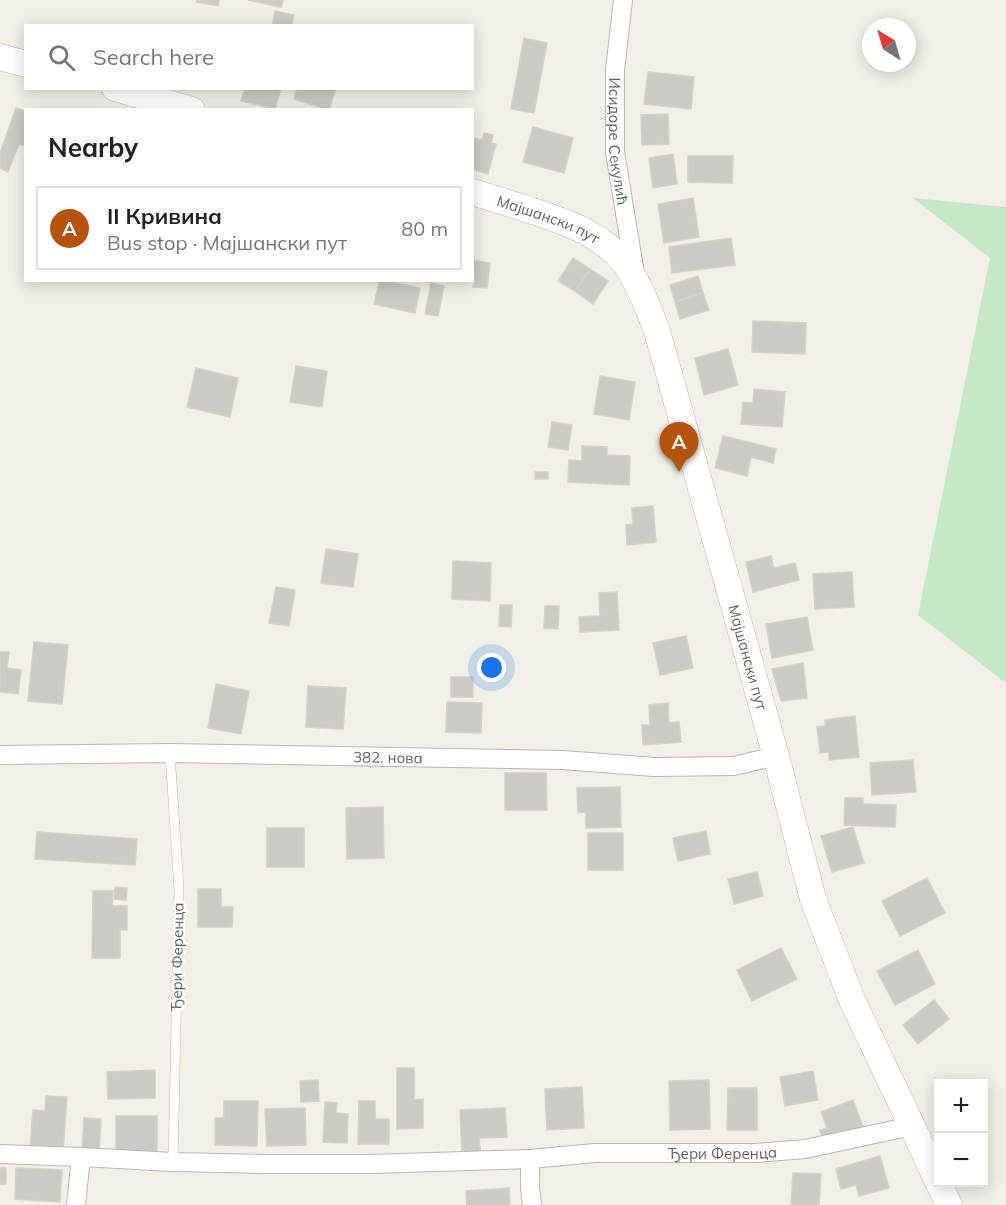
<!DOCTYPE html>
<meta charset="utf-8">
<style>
body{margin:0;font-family:Mulish,sans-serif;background:#f2f2f2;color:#222}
.controls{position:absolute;right:18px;bottom:18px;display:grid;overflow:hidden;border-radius:0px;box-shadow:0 3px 15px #0003}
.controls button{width:54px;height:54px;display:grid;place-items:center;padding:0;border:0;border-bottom:2px solid #e0e0e0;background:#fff;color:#222;font:30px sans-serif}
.compass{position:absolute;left:862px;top:18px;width:54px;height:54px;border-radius:50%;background:#fff;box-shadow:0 3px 15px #0003;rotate:323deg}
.you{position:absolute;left:492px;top:668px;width:21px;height:21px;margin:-15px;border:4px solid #fff;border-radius:50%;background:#1a73e8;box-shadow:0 0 0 9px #1a73e833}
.badge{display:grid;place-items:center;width:39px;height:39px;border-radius:50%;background:#b45309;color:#fff;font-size:20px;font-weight:700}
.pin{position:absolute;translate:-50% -50px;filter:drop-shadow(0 2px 3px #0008)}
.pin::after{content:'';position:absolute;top:32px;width:21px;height:18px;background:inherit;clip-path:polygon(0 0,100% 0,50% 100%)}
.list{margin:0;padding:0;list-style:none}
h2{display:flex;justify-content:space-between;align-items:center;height:78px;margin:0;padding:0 24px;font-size:26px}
h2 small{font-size:20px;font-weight:400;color:#767676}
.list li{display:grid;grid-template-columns:39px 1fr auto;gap:18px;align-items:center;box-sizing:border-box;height:84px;margin:0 12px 12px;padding:0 12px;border:2px solid #e0e0e0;border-radius:0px}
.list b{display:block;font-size:22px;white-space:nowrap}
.list p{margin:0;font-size:20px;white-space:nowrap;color:#767676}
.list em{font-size:20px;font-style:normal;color:#767676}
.icon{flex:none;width:33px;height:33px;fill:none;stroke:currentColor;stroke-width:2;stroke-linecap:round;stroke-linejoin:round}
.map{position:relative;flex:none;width:1006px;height:1205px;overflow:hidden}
.search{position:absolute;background:#fff;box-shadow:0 3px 15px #0003;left:24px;top:24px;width:450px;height:66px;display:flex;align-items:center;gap:15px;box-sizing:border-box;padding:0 21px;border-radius:0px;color:#767676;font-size:22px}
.panel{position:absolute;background:#fff;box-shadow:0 3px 15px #0003;left:24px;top:108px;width:450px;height:174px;border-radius:0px}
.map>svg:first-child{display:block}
.green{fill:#c5e8c5}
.building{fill:#cccac5;stroke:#d6d1c6;stroke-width:1.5}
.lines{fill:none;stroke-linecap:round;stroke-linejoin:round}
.lane-casing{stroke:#b5b8bc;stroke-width:10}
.street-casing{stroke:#b5b8bc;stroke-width:20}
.secondary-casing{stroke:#b6babf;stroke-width:27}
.lane{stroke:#fff;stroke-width:9}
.street{stroke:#fff;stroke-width:18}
.secondary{stroke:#fff;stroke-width:26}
.labels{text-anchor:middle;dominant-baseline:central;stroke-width:5;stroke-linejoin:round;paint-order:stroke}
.street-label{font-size:15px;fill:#5f6368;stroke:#fff}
</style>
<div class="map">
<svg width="1006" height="1205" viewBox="0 0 1006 1205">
<rect width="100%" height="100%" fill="#f1efe8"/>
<polygon class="green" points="913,198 1006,207 1006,683 918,615 990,258"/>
<g class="building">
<polygon points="197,0 219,0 218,6 196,2"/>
<polygon points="248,0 283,0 281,7"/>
<polygon points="275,11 294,15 291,26 272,26"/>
<polygon points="524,38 547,43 534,113 511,109"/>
<polygon points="648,72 694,77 691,109 644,104"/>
<polygon points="245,88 281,88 275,109 241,101"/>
<polygon points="297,88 336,88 329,110 294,99"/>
<polygon points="16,108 26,111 26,146 19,144 8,172 0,168 0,153"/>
<polygon points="668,114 669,144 642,145 641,115"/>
<polygon points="533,127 573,138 564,173 523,162"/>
<polygon points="484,133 493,135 491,143 496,144 488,174 472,169 472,138 482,140"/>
<polygon points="673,154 677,184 653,188 649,158"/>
<polygon points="688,156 733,156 732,183 688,182"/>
<polygon points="693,198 699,237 664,243 658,204"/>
<polygon points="731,238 735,265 672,273 669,247"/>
<polygon points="573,258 590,269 575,291 558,281"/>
<polygon points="472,260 490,263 487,288 473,287 474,281 468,280 472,280"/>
<polygon points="590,269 608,281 593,304 575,291"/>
<polygon points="698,276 703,293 675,302 670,285"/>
<polygon points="380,280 420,288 415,313 374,304"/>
<polygon points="431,283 444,286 438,316 425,314"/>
<polygon points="703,293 709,310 680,319 675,302"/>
<polygon points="753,321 806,323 805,354 752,352"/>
<polygon points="728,349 738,385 704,395 695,358"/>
<polygon points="296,366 327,371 322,407 290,402"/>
<polygon points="196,368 238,378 230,417 187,407"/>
<polygon points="600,376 635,382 629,420 594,414"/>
<polygon points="754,389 785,392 782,427 741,424 743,402 753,403"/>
<polygon points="552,422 572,425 568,450 548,447"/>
<polygon points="723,436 776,449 773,463 751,457 747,476 715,468"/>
<polygon points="582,446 607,447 607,455 630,456 629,485 568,482 569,460 582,461"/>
<rect x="535" y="472" width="13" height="7"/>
<polygon points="653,506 656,542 627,545 626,525 633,524 632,508"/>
<polygon points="326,549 358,554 353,587 321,583"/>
<polygon points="771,556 774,568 795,563 799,580 753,592 746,562"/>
<polygon points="453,561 491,563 490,601 452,599"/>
<polygon points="852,572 854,607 815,609 813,574"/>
<polygon points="276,587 295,590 289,626 269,623"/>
<polygon points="617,592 619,630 580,632 579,617 600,616 599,593"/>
<polygon points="500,605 512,605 511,627 499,626"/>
<polygon points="545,606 559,606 558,629 544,628"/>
<polygon points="807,617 813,650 772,658 766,624"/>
<polygon points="686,636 693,668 660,675 653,643"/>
<polygon points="34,642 68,645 62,704 28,701"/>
<polygon points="0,652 9,652 7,668 21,670 18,694 0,692"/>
<polygon points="803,663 807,698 781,701 772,669"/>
<rect x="451" y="677" width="22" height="20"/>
<polygon points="216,684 249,691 241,734 208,728"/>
<polygon points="308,686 346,688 343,729 306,727"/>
<polygon points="447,702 482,703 481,733 446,732"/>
<polygon points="668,703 669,723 679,722 681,742 643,745 642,725 650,725 649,705"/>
<polygon points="855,716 859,757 829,760 829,752 820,753 817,727 825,726 825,720"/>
<polygon points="913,760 916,792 872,795 870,763"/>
<polygon points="505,773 546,773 547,810 505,810"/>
<polygon points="620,787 621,827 586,828 586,812 578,813 577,788"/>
<polygon points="845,798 863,798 863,804 896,805 895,827 844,825"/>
<polygon points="383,807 384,858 347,859 346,808"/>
<polygon points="853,827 864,863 832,872 821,836"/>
<rect x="267" y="828" width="37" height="39"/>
<polygon points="706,831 710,854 678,861 673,838"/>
<polygon points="37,832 137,839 135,865 35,859"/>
<rect x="588" y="833" width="35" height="37"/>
<polygon points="757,872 763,896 734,904 728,879"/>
<polygon points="927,878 945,913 900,936 882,901"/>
<polygon points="115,887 127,888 126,900 114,899"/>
<polygon points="198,889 221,889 221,907 233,907 232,927 198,927"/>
<polygon points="93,891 113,891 112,906 127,906 127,930 120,930 120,958 92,958"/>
<polygon points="781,948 797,979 752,1001 737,970"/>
<polygon points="918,950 935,984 895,1005 877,971"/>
<polygon points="934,1000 949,1019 918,1044 903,1025"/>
<polygon points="397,1068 414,1068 414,1100 423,1099 423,1128 397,1129"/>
<polygon points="155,1070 155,1098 108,1099 107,1072"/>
<polygon points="813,1071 818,1100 785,1106 780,1077"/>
<polygon points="318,1080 319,1101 301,1102 300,1081"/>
<polygon points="709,1080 710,1129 670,1130 669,1081"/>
<polygon points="582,1087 584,1128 547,1130 545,1089"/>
<polygon points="728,1088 757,1088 757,1130 727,1130"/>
<polygon points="46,1096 67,1097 63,1151 30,1149 33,1110 45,1111"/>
<polygon points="853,1100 865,1132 824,1143 820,1130 827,1128 821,1112"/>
<polygon points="224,1101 258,1101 257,1146 215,1145 215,1118 224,1118"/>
<polygon points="359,1101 375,1101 375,1119 389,1119 389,1144 358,1144"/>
<polygon points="325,1102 337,1103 336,1113 348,1114 347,1143 323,1142"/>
<polygon points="305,1108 306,1145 267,1146 265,1109"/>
<polygon points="505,1108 507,1137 479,1138 481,1156 462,1157 460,1110"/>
<rect x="116" y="1116" width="41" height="37"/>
<polygon points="84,1118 101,1119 99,1151 82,1150"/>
<polygon points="880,1156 889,1188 859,1196 856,1185 841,1189 836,1169"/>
<rect x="0" y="1168" width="6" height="16"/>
<polygon points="16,1168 62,1170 60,1202 15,1199"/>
<polygon points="793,1173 821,1174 819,1205 791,1205"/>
<polygon points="509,1188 510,1205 467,1205 466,1191"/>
</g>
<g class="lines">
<defs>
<polyline id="lane" points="170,753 179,889 173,1162"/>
<g id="street">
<path id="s1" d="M623 0 615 70V152L635 274"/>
<path id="s2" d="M0 755 170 753 563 760 654 767 734 766 776 756"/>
<path id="s3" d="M0 1154 81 1157 173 1162 263 1164H371L530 1159 595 1153H756L805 1149 912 1126"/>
<polyline points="530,1159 530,1187 532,1205"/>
<polyline points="76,1205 81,1157"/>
</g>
<g id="secondary">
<polyline points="0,57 26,64"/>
<polyline points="115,88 192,110"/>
<path id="s4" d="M472 192C492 198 511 204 530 210 565 222 602 233 625 264 640 285 648 308 657 331L776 756 813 899 852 1000 912 1126 949 1205"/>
</g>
</defs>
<use href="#lane" class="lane-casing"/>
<use href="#street" class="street-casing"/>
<use href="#secondary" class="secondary-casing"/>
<use href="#lane" class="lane"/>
<use href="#street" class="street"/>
<use href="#secondary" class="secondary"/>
</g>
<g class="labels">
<g class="street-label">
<text stroke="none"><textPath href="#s1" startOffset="142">Исидоре Секулић</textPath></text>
<text stroke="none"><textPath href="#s4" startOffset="81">Мајшански пут</textPath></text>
<text stroke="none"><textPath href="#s4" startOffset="585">Мајшански пут</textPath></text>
<text stroke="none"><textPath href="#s2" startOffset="388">382. нова</textPath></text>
<text transform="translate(177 957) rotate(-89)">Ђери Ференца</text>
<text stroke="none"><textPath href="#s3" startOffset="723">Ђери Ференца</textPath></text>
</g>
</g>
</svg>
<div class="controls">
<button>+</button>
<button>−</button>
</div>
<svg class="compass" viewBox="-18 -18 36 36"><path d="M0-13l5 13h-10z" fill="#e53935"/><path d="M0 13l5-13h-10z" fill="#767676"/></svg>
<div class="you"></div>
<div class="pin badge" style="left:679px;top:472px">A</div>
<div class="search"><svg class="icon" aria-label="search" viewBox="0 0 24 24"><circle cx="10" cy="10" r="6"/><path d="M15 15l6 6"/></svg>Search here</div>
<section class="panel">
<h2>Nearby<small></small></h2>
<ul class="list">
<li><span class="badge">A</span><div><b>II Кривина</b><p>Bus stop · Мајшански пут</p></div><em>80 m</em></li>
</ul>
</section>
</div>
